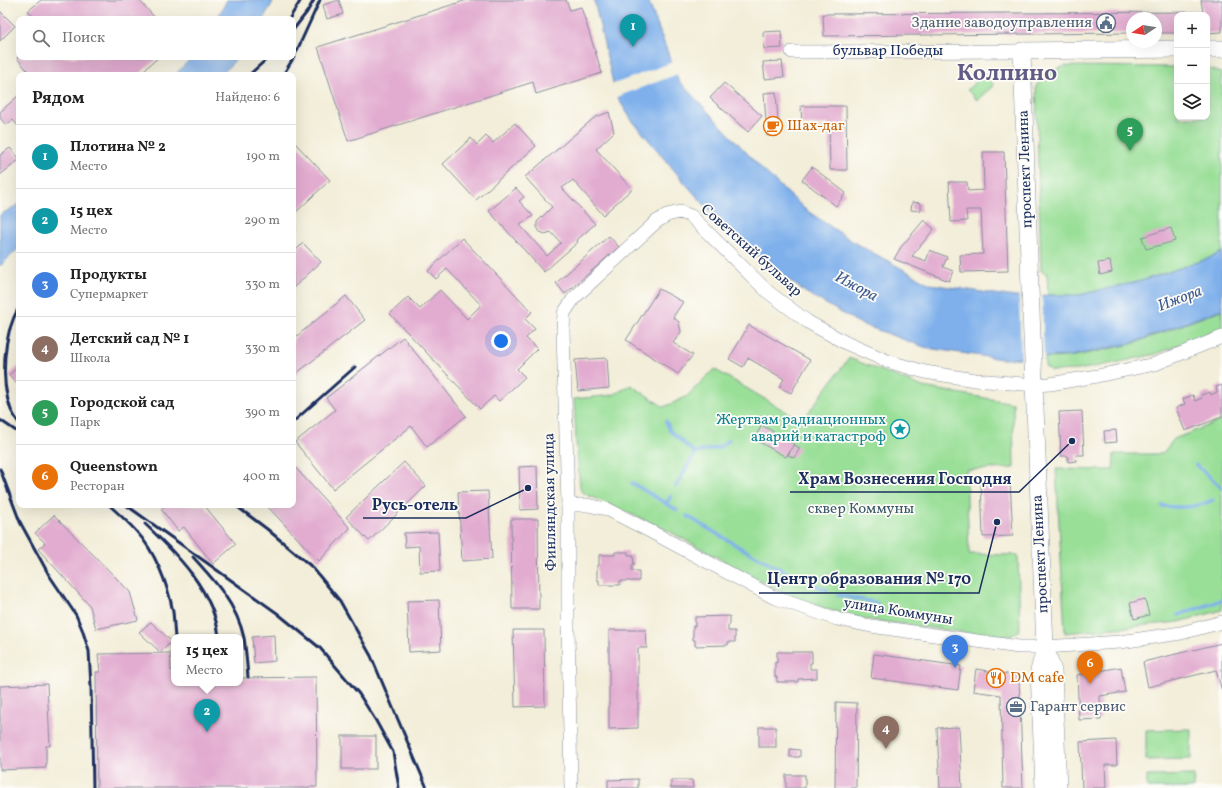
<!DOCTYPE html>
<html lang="ru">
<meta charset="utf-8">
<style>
body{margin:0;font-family:Vollkorn,serif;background:#f2f2f2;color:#222}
.controls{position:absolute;right:12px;top:12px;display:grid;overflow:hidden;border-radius:8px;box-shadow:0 4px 16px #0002}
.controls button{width:36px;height:36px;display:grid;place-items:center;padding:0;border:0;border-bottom:1px solid #e0e0e0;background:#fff;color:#222;font:20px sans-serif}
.compass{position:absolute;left:1126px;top:12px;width:36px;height:36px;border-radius:50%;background:#fff;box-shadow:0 4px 16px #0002;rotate:258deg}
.you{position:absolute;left:501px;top:341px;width:14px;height:14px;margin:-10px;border:3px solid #fff;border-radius:50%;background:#1a73e8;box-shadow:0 0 0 6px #1a73e833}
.badge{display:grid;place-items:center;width:26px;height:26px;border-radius:50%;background:#d93025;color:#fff;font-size:13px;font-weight:700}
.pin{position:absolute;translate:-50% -33px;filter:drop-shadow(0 1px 2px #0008)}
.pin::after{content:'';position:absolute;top:21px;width:14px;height:12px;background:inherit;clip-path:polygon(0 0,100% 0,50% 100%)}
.popup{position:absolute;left:171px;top:634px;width:72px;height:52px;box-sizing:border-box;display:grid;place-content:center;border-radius:8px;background:#fff;filter:drop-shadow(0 1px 3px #0005);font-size:13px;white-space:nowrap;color:#767676}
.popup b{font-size:15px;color:#222}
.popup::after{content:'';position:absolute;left:50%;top:100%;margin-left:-8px;border:8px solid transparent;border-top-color:#fff}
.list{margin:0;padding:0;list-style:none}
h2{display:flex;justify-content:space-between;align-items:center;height:52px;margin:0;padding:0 16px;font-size:17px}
h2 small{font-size:13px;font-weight:400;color:#767676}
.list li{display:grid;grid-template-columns:26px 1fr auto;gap:12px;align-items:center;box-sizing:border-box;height:64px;padding:0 16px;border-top:1px solid #e0e0e0}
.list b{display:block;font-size:15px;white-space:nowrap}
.list p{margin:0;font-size:13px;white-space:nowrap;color:#767676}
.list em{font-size:13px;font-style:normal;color:#767676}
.icon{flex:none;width:22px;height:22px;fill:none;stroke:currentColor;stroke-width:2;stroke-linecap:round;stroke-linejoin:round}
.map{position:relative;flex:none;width:1222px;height:788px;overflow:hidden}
.search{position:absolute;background:#fff;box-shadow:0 4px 16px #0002;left:16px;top:16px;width:280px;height:44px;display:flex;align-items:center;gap:10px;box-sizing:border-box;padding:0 14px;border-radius:8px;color:#767676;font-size:15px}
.panel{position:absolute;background:#fff;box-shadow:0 4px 16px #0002;left:16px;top:72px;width:280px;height:436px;border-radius:8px}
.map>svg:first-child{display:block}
.green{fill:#9adf98;stroke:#5a877b}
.water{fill:#7fb0eb;stroke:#4d70a4}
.pier{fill:#f3eed9}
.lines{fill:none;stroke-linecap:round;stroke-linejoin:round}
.stream{stroke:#7fb0eb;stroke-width:3.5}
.building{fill:#e2acd0}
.minor-casing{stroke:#878e9c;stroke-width:14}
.major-casing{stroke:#878e9c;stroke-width:18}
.minor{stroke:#fff;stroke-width:13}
.major{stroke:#fff;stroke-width:17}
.rail{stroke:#1b2f5e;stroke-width:3}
.labels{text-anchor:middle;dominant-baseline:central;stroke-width:3.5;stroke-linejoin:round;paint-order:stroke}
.service-label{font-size:15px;fill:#4e5e75;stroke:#fdfcf7;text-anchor:end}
.street-label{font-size:15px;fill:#1b2f5e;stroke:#fdfcf7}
.food-label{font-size:15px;fill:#c56008;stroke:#fdfcf7;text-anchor:start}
.culture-label{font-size:15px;fill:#0d838f;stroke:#fdfcf7;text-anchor:end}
.park-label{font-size:15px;fill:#3b5b6c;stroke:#fdfcf7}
.water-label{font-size:16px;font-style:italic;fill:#3e5c8f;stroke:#fdfcf7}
.town-label{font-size:23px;font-weight:bold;fill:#615b86;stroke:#fdfcf7}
.leader{fill:none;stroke:#1b2f5e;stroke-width:1.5}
.callout-dot{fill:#1b2f5e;stroke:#fdfcf7;stroke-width:1.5}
.callout-label{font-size:16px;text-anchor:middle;font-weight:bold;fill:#1b2f5e;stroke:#fdfcf7;stroke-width:3.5;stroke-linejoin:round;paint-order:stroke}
</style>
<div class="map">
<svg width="1222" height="788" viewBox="0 0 1222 788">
<rect width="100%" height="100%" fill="#fdfcf7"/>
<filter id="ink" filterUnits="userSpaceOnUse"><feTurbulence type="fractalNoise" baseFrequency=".025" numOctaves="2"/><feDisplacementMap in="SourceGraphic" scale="8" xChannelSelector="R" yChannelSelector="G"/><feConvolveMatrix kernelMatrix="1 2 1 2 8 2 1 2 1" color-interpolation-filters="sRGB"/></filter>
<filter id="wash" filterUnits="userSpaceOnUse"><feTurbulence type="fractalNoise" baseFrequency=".012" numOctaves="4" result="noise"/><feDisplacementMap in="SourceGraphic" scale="16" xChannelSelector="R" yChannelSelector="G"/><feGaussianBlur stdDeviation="0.9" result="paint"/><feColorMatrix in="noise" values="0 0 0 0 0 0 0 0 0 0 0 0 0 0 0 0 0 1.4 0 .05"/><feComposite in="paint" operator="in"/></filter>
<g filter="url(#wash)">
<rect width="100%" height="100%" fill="#f3eed9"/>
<g class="green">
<polygon points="1065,66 1177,67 1177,117 1207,117 1207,68 1222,73 1222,252 1207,259 1141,281 1079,295 1048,295 1047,274 1041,271 1036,86 1046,73"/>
<polygon points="984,74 994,85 977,100 967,90"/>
<polygon points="1222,310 1222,328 1156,354 1115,363 1078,370 1052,371 1045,366 1045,358 1071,357 1132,344"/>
<polygon points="849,358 923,387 1013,403 1014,468 966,470 969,554 1018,555 1020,630 1011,636 968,633 862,619 830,610 787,595 663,528 585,494 581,491 580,487 576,441 574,399 613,395 631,385 664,407 686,397 714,369 802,421"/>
<polygon points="1222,420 1222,610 1179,622 1065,633 1056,469 1113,470 1114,454 1162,454 1174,439"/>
<polygon points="1191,729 1191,759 1146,760 1146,730"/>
<polygon points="1194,775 1194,788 1147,788 1147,776"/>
</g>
<g class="water">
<polygon points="227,0 274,0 263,19 217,19"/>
<polygon points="594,0 648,0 678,80 764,171 806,210 855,243 930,284 1015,297 1048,295 1079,295 1141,281 1207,259 1222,252 1222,309 1132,343 1071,356 1002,359 927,348 861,324 805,292 735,239 684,182 631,119 619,100 613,83"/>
<polygon points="192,57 238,57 221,75 175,75"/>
<polygon points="19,204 19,248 0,266 0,215"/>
</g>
<g class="pier">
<polygon points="673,62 678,74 616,97 611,85"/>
<polygon points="1042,293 1044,359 1021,360 1019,295"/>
</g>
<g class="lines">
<g class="stream">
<polyline points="666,421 670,431 695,453"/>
<polyline points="1196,465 1222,488"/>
<polyline points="632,483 677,510"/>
<polyline points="676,486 695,453 720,447 729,440"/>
<polyline points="666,504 671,496"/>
<path d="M1162 506C1183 508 1194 508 1213 500"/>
<polyline points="687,516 741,548 788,573"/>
<polyline points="799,578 827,590"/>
<polyline points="838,595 877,603"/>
<polyline points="1178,615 1222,600"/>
</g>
</g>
<g id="blocks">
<g class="building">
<polygon points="41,0 139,0 156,19 36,19 28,11"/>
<polygon points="339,0 343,14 327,19 323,5"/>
<polygon points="467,0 566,0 570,10 581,7 602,73 536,94 533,82 348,141 318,47"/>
<polygon points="1201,0 1222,0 1222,32 1207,33 1207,15 1177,15 1177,33 1156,33 1156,18 1132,18 1132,33 824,36 823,14 1203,12"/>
<polygon points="0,11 15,26 0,41"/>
<polygon points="781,31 782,48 764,49 763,32"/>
<polygon points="18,57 159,57 138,75 31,75 17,58"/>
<polygon points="782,61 784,77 765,79 763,62"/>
<polygon points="724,83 762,116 748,132 710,98"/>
<polygon points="776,92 779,135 767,136 764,93"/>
<polygon points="19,95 19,127 13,120 6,125 0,118 0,112"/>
<polygon points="801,106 846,106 847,170 830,170 829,124 802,125"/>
<polygon points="609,112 614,132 596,149 632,189 603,215 573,180 562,188 595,224 577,240 578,242 544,272 489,211 516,188 524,197 519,201 533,216 520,225 547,256 561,243 551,232 545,234 540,232 537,227 537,222 552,207 525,177 594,118"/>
<polygon points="515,123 536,146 476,200 443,164 471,138 477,145 486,136 493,143"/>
<polygon points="293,141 330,180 293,215"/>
<polygon points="10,148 19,158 19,160 0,175 0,155"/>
<polygon points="983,152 1004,152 1008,271 961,272 960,255 983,254 981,210 966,210 967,221 951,222 949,182 967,182 968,191 984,190"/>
<polygon points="812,167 846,193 836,206 802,180"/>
<polygon points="912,202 921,203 921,211 911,210"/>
<polygon points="924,220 934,229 912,256 926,261 930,250 947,257 943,267 953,271 949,281 894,259 901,247"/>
<polygon points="1171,228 1175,241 1146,249 1142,237"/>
<polygon points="609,236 619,247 565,294 556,283"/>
<polygon points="462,238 532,312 525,319 535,329 526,338 537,349 517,369 525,377 499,401 494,396 480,409 390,314 408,297 420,309 440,290 467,319 481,305 447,269 436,279 428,271"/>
<polygon points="303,243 321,262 293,288 293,253"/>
<polygon points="1110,261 1112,272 1100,275 1098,263"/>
<polygon points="659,289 683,302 673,317 679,322 681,332 673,343 693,355 678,374 626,340"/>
<polygon points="346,296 365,320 293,376 293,339"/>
<polygon points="749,325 810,360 791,393 779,387 784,379 748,358 743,367 729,359"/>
<polygon points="403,337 466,416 427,447 411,426 333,489 295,442 335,410 326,398"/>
<polygon points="607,358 609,388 578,391 575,360"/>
<polygon points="19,366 19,386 9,375"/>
<polygon points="1222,385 1222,417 1185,431 1176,408 1185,404 1183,399 1193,395 1195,401 1202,398 1201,395 1210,392 1211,395 1217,392 1216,387"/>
<polygon points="1082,411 1084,455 1076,455 1077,461 1068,462 1068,456 1061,456 1059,412"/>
<polygon points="762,425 794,444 786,457 754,439"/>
<polygon points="1116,430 1117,442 1105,443 1104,431"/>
<polygon points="794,445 800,448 794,458 788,455"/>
<polygon points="404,462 426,486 369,541 346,517"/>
<polygon points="293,465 350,528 319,561 266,505 293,505"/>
<polygon points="537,466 538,509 520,510 519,467"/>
<polygon points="1010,481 1013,536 983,537 981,483"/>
<polygon points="488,491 492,559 462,561 458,492"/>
<polygon points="166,505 204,505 236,544 213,564 184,527 178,531 161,509"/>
<polygon points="54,515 130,592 138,620 96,629 90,606 38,549 45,543 35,533"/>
<polygon points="511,519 538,519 539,609 512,609"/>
<polygon points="438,532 440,571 420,572 419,546 405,547 404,533"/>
<polygon points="615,552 628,552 628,555 633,555 634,565 632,565 632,571 639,571 639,581 620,581 620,585 599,585 599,580 597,580 597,565 599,565 599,555 615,555"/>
<polygon points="1145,599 1149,615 1134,619 1130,603"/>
<polygon points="439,600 441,650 409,652 407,601"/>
<polygon points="730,616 730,625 728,625 728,631 735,631 735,642 728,642 728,645 695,646 695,640 693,640 693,626 695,626 695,617"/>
<polygon points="151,622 172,642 160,652 139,632"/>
<polygon points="513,630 544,630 545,706 515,707"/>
<polygon points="609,630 646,630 647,648 638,648 638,728 609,729"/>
<polygon points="274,635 275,661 254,663 252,637"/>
<polygon points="1222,643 1222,691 1216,670 1148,687 1143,662"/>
<polygon points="777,652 812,652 812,663 810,663 810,669 817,669 817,678 798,679 798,682 777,682 777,677 775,677 775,662 777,663"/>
<polygon points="170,653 171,671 174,671 174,683 240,683 240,678 316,677 317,787 307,787 307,788 97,788 96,672 100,672 98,654"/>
<polygon points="874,654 961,666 958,690 871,678"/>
<polygon points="1121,667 1125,692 1100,696 1101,719 1079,720 1077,675"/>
<polygon points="976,669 1019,676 1023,788 1003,788 1001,695 973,691"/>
<polygon points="47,684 50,746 46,746 46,768 0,770 0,686"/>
<polygon points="836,702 857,703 856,788 835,788"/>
<rect x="759" y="727" width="17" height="20"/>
<polygon points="959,727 962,788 940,788 937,728"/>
<rect x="342" y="736" width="34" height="33"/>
<polygon points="1116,740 1117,765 1105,765 1106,788 1082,788 1080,742"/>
<polygon points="790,749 800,750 800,757 790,757"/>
<rect x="786" y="775" width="19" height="13"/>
<polygon points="638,779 638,788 608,788 608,780"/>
<polygon points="671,780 692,780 693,788 671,788"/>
</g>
</g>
</g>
<g filter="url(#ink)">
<use href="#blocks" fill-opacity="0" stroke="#878e9c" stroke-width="1"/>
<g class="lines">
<defs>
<g id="minor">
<polyline points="792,52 1022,51"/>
<polyline points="568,505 587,505 607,509 663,538 773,597 837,619 871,626 1019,647 1045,647 1120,642 1181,633 1222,622"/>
<polyline points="571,788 568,626 568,505 563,330 564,313 574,298 656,222 667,215 680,212 691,216 768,292 808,322 846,343 887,361 925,372 975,380 1034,385 1050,384 1097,376 1155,364 1222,337"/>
</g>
<g id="major">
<polyline points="1207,49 1222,49"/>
<polyline points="1044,788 1039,671 1045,648"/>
<polyline points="1058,788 1053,671 1045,647 1030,288 1022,51 1177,49"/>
</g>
</defs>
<use href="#minor" class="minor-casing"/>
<use href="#major" class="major-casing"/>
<use href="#minor" class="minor"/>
<use href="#major" class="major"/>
<g class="rail">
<polyline points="289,19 301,0"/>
<polyline points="293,30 307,12 314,0"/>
<polyline points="249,75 269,57"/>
<polyline points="283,75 294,57 320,0"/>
<path d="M19 307C3 335 0 380 11 410 13 414 16 419 19 423"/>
<polyline points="0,420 19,433"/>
<polyline points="293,422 355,367"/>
<polyline points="0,469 20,522 49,575 76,615 82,629 89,651 91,686 93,788"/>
<path d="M109 505C118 513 128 522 136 531 155 551 168 585 173 612 174 620 174 629 175 637"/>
<polyline points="126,505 277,613 320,648 359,694 376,721 393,752 399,788"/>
<polyline points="235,505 267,529 312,567 340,601 371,656 427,788"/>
<path d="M145 524C177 554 214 591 219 637"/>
<path d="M193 557C215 581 237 605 244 638 246 651 247 664 248 677"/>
</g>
</g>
</g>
<defs>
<symbol id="civic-ring" viewBox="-11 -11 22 22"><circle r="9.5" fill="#fdfcf7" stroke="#5c6f8a" stroke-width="1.5"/><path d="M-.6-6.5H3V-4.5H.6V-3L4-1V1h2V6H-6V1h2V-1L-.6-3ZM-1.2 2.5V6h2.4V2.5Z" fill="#5c6f8a"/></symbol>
<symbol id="cafe-ring" viewBox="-11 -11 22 22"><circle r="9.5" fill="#fdfcf7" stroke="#e8710a" stroke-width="1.5"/><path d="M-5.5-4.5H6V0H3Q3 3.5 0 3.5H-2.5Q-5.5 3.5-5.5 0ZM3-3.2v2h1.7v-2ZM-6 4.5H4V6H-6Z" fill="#e8710a"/></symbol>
<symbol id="sight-ring" viewBox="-11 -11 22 22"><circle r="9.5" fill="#fdfcf7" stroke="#0f9aa8" stroke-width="1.5"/><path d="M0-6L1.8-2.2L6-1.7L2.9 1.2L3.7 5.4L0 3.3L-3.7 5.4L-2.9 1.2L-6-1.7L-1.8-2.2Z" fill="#0f9aa8"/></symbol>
<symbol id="restaurant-ring" viewBox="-11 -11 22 22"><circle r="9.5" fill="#fdfcf7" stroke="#e8710a" stroke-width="1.5"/><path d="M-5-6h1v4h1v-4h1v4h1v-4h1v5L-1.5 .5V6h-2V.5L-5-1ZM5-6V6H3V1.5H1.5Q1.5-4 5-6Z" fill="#e8710a"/></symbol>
<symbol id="office-ring" viewBox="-11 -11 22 22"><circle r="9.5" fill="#fdfcf7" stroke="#5c6f8a" stroke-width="1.5"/><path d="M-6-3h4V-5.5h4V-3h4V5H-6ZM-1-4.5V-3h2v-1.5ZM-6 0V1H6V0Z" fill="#5c6f8a"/></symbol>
</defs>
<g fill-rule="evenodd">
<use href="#civic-ring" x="1095" y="12" width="22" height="22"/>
<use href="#cafe-ring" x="762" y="115" width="22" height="22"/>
<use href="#sight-ring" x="889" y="418" width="22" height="22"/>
<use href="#restaurant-ring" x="985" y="667" width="22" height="22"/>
<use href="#office-ring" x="1005" y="696" width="22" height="22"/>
</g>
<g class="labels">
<g class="service-label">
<text x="1092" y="23">Здание заводоуправления</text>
<text x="1030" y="707" text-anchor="start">Гарант сервис</text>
</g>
<g class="street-label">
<text x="888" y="51">бульвар Победы</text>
<text transform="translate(1026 169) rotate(-92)">проспект Ленина</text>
<text transform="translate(751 251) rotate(42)">Советский бульвар</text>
<text transform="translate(551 502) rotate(-91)">Финляндская улица</text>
<text transform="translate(1041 554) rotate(-93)">проспект Ленина</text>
<text transform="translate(898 612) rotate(9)">улица Коммуны</text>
</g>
<g class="food-label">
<text x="787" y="126">Шах-даг</text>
<text x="1010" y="678">DM cafe</text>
</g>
<g class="culture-label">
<text x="886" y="420">Жертвам радиационных<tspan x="886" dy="17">аварий и катастроф</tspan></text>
</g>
<g class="park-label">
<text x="861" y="509">сквер Коммуны</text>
</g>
<g class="water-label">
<text transform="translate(856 287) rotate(28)">Ижора</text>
<text transform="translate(1180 299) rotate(-21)">Ижора</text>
</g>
<g class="town-label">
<text x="1007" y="74">Колпино</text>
</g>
</g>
<path class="leader" d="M1072 441L1019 492H790M528 488L466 518H363M997 522L979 593H759"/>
<g class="callout-dot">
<circle cx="1072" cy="441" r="4"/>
<circle cx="528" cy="488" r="4"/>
<circle cx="997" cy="522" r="4"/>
</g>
<g class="callout-label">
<text x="905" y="484">Храм Вознесения Господня</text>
<text x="415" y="510">Русь-отель</text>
<text x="869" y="584">Центр образования № 170</text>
</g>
</svg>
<div class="controls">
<button>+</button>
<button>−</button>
<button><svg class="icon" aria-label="layers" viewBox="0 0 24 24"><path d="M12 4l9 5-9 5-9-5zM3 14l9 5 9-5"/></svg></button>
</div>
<svg class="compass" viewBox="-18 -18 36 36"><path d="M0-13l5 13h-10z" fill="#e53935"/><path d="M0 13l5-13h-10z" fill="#767676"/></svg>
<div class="you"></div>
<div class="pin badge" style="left:633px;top:47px;background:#0f9aa8">1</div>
<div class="pin badge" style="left:207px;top:732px;background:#0f9aa8">2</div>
<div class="popup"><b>15 цех</b>Место</div>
<div class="pin badge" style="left:955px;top:668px;background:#3f7fe0">3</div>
<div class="pin badge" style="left:886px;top:749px;background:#8d6e63">4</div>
<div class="pin badge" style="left:1130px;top:151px;background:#2e9e5b">5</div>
<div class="pin badge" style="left:1090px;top:684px;background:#e8710a">6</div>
<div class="search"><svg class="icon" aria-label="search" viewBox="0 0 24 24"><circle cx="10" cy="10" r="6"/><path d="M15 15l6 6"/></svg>Поиск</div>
<section class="panel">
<h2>Рядом<small>Найдено: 6</small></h2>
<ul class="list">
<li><span class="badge" style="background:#0f9aa8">1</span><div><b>Плотина № 2</b><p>Место</p></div><em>190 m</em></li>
<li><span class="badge" style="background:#0f9aa8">2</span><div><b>15 цех</b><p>Место</p></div><em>290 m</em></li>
<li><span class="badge" style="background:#3f7fe0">3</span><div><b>Продукты</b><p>Супермаркет</p></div><em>330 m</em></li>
<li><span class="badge" style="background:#8d6e63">4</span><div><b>Детский сад № 1</b><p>Школа</p></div><em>330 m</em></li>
<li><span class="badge" style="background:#2e9e5b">5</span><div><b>Городской сад</b><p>Парк</p></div><em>390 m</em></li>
<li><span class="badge" style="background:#e8710a">6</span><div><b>Queenstown</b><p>Ресторан</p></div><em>400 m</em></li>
</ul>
</section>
</div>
